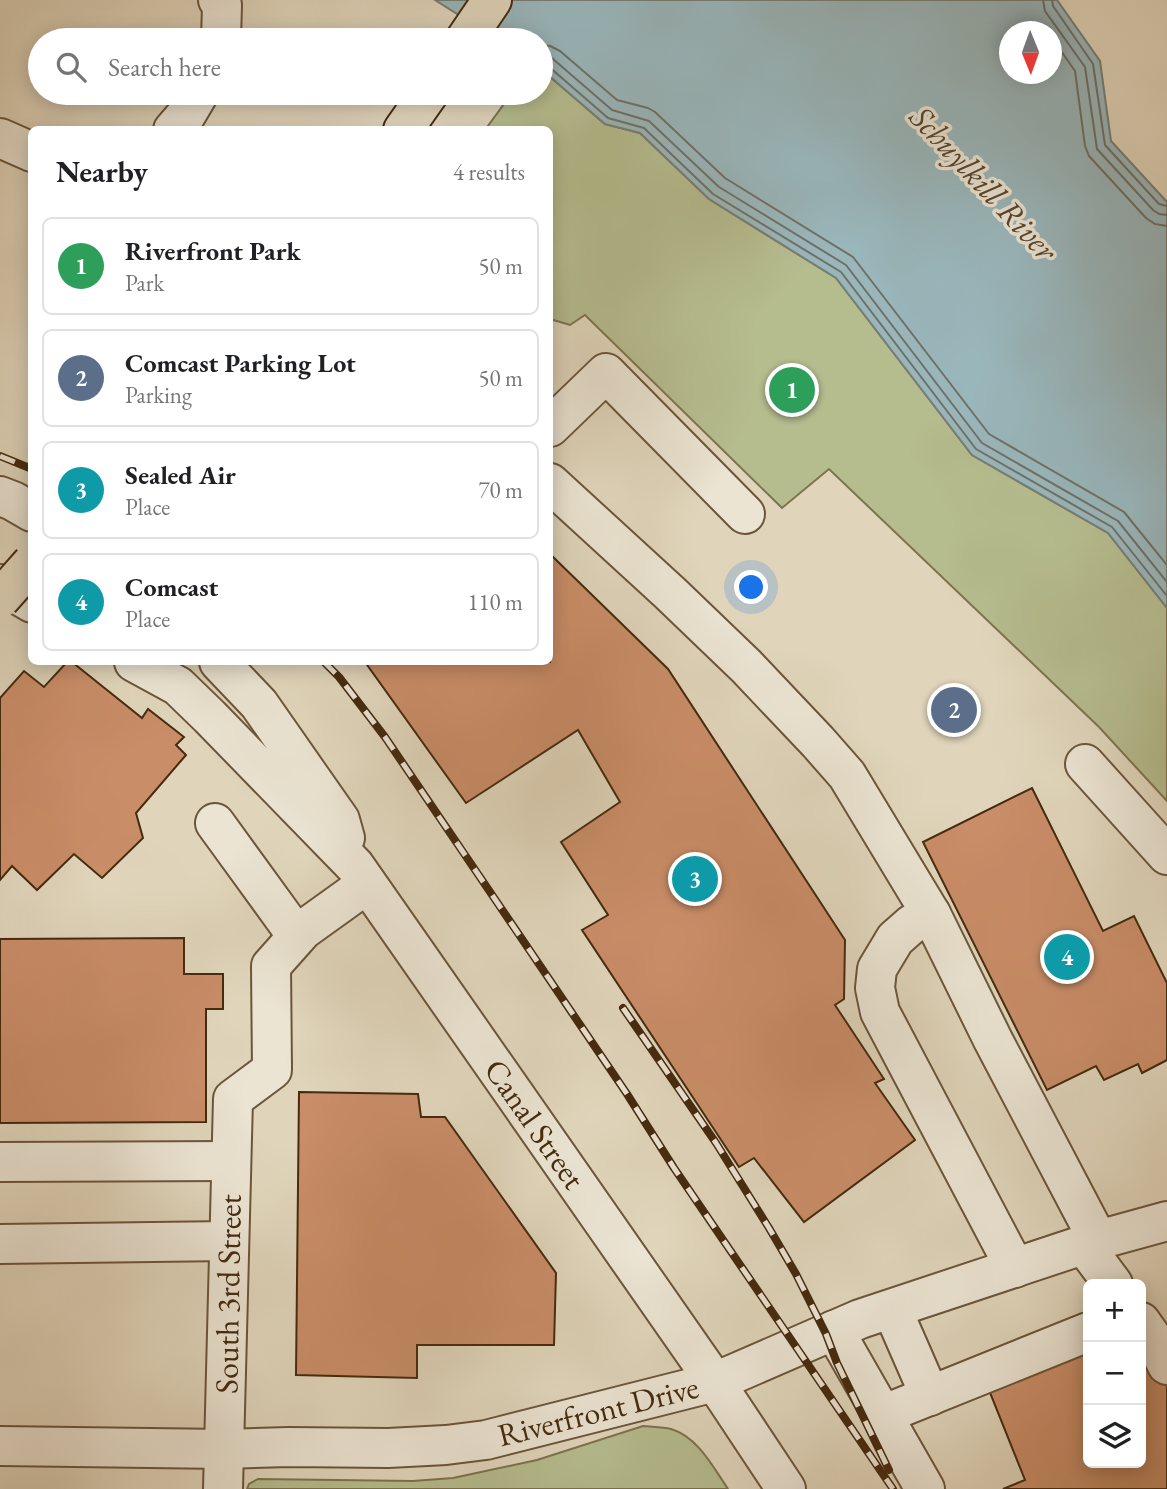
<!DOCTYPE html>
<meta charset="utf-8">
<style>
body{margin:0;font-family:"EB Garamond",serif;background:#f2f2f2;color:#202124}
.controls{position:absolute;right:21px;bottom:21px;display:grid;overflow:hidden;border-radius:10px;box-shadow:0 4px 18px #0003}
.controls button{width:63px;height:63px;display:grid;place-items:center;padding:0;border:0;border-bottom:2px solid #e0e0e0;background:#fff;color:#202124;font:35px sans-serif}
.compass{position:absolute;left:999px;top:21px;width:63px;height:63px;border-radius:50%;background:#fff;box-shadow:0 4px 18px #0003;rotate:179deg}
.you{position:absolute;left:752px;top:588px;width:24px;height:24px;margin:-18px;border:5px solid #fff;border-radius:50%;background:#1a73e8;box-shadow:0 0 0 10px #1a73e833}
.badge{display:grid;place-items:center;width:46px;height:46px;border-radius:50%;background:#8f2418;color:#fff;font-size:23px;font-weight:700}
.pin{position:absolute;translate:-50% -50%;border:4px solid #fff;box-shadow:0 2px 7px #0006}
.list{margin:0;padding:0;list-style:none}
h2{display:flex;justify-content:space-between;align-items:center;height:91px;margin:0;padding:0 28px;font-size:30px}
h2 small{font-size:23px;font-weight:400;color:#757577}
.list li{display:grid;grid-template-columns:46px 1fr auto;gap:21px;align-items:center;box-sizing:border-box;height:98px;margin:0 14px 14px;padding:0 14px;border:2px solid #e0e0e0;border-radius:10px}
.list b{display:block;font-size:26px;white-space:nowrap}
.list p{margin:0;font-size:23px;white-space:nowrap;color:#757577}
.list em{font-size:23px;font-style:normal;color:#757577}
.icon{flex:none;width:38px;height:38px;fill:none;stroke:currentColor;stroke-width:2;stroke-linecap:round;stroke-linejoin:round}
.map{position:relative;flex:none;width:1167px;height:1489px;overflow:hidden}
.search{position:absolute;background:#fff;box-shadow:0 4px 18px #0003;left:28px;top:28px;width:525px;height:77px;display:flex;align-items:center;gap:18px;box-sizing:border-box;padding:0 24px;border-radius:38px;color:#757577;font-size:26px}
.panel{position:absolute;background:#fff;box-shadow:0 4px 18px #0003;left:28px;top:126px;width:525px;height:539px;border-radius:10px}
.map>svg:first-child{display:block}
.green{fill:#b5bc8e;stroke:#7d734e;stroke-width:2}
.water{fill:#99b6bb;stroke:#777e76;stroke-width:2;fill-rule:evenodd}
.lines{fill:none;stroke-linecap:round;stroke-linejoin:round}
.shore{stroke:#6f7065;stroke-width:2}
.building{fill:#c98d68;stroke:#452a0f;stroke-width:2}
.minor-casing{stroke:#6c553a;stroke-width:42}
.major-casing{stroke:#452a0f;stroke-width:42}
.minor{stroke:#ebe4d3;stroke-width:38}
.major{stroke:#e0d5bb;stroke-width:38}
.rail-casing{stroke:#452a0f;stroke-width:8}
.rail{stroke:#ebe4d3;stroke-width:5;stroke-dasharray:16;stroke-linecap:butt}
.major-bridge-casing{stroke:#452a0f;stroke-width:42;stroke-linecap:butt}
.major-bridge{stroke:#e0d5bb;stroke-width:38}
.labels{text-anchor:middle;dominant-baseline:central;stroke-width:7;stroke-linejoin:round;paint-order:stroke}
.street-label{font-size:32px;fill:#452a0f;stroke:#ebe4d3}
.water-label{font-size:33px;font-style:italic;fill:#564631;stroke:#ebe4d3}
</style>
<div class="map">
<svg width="1167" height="1489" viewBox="0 0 1167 1489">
<rect width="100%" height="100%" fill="#e0d5bb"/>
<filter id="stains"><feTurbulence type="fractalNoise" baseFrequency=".00286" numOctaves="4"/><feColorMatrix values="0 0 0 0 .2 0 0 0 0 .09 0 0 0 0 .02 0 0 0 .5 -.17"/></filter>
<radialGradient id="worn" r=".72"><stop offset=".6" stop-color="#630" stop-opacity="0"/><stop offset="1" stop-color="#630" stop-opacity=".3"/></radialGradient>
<g class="green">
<polygon points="541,69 605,124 640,133 709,199 836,278 972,455 1108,533 1167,608 1167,801 1099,727 829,469 782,508 585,315 570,325 550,319 550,130 485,130 512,93 541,93"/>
<path d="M643 1426C652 1427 662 1427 671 1429 698 1437 713 1467 728 1489H247L249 1484 258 1479 413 1481 453 1478 537 1460Z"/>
</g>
<path class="water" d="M435 0H1057L1100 61 1111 141 1167 202V608L1108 533 972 455 836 278 709 199 640 133 605 124 541 69V40H498ZM1010 32H1052V74H1010Z"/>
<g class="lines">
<g class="shore">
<polyline points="1043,0 1045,11 1085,67 1097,149 1153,210 1159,214 1167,215"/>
<polyline points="1052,0 1053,6 1093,64 1105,145 1159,204 1167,206"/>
<polyline points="1052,38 1075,71 1085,146 1089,156 1146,218 1155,224 1167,226"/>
<polyline points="541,45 550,46 560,51 617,100 648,108 655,112 725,178 853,257 989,434 1124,512 1167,565"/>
<polyline points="541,55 547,56 553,59 612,110 649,121 719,187 846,265 982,443 1118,521 1167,582"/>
<polyline points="541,64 548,66 608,118 644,128 713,194 841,272 976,449 1112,527 1167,596"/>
</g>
</g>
<g class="building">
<polygon points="550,554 668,669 845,940 844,999 835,1005 884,1079 875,1083 915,1140 804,1222 754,1158 739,1167 582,930 608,915 561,842 620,802 578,730 466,803 365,662 550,662"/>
<polygon points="67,662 72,662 142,718 148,709 184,737 176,745 186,755 136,813 143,838 102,878 74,854 37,890 12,866 0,880 0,698 24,671 44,687"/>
<polygon points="1032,788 1103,931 1134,916 1167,983 1167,1060 1142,1073 1138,1064 1104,1080 1096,1066 1047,1090 923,842"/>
<polygon points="184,938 184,974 223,974 223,1009 206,1009 206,1122 0,1123 0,939"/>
<polygon points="299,1092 418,1094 421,1117 445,1117 556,1273 554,1345 417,1345 417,1378 296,1375"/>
<polygon points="1145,1332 1167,1387 1167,1489 1003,1489 1025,1480 987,1385 1088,1351 1088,1463 1141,1463 1141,1333"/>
</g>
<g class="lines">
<defs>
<g id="minor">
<polyline points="218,0 222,5 221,40"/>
<polyline points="173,130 186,115 199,93"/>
<polyline points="0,138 32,152"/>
<polyline points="550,427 606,373 745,514"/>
<polyline points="550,483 670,593 746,666 818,742 847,775 931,914"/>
<polyline points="0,496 13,501 32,512"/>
<polyline points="0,584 32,603"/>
<polyline points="134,662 178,686 210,717 355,866 715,1382 786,1489"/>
<polyline points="219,662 259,704 340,820 345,838"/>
<polyline points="1085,764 1167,855"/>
<polyline points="215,823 297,936"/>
<polyline points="0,1162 231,1161"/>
<polyline points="0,1244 229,1241"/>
<polyline points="1084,1245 1113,1284"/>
<polyline points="1015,1268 880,1012 875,988 877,969 895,939 912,924 931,914 993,1040 1098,1240"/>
<polyline points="892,1309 930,1396"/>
<polyline points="1141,1322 1157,1345 1167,1365"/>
<polyline points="834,1330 925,1489"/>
<polyline points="882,1415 1088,1332"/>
<polyline points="0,1446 224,1449 289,1447 388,1448 446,1445 486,1440 715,1382 860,1319 1098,1240 1167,1221"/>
<polyline points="223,1489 233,1099 272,1070 271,966 303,930 367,884"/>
</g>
<g id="major">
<polyline points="465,40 492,0"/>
<polyline points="403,130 429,93"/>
</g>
</defs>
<use href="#minor" class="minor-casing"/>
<use href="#major" class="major-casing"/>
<use href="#minor" class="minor"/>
<use href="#major" class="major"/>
<defs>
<g id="rail">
<polyline points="0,456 32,469"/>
<polyline points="324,662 339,677 385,737 627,1094 674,1168 893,1489"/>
<polyline points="623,1008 716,1143 769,1228 796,1274 826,1334 837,1363 889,1470"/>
</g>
</defs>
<use href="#rail" class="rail-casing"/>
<use href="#rail" class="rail"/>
<defs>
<polyline id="major-bridge" points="0,599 32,563"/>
</defs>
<use href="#major-bridge" class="major-bridge-casing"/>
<use href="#major-bridge" class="major-bridge"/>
</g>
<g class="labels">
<g class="street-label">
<text transform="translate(535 1124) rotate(55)">Canal Street</text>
<text transform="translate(228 1294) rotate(-89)">South 3rd Street</text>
<text transform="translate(598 1411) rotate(-14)">Riverfront Drive</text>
</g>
<g class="water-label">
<text transform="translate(984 183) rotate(47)">Schuylkill River</text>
</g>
</g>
<rect width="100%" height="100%" filter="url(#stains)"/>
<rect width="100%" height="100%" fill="url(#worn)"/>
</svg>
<div class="controls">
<button>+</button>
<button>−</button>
<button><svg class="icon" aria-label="layers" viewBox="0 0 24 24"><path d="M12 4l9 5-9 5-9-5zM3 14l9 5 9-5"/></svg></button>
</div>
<svg class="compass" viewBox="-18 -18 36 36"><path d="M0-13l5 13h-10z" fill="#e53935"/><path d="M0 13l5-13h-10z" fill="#757577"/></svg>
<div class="you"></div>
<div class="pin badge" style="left:792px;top:390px;background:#2e9e5b">1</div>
<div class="pin badge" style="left:954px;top:710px;background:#5c6f8a">2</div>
<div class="pin badge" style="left:695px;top:879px;background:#0f9aa8">3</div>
<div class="pin badge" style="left:1067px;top:957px;background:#0f9aa8">4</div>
<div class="search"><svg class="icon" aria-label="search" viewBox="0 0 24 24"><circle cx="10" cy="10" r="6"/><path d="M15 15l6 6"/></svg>Search here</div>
<section class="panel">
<h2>Nearby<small>4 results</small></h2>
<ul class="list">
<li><span class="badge" style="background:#2e9e5b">1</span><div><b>Riverfront Park</b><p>Park</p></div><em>50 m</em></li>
<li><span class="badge" style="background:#5c6f8a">2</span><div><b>Comcast Parking Lot</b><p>Parking</p></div><em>50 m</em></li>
<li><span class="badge" style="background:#0f9aa8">3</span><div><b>Sealed Air</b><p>Place</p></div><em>70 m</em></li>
<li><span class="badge" style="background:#0f9aa8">4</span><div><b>Comcast</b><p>Place</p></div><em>110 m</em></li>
</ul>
</section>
</div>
